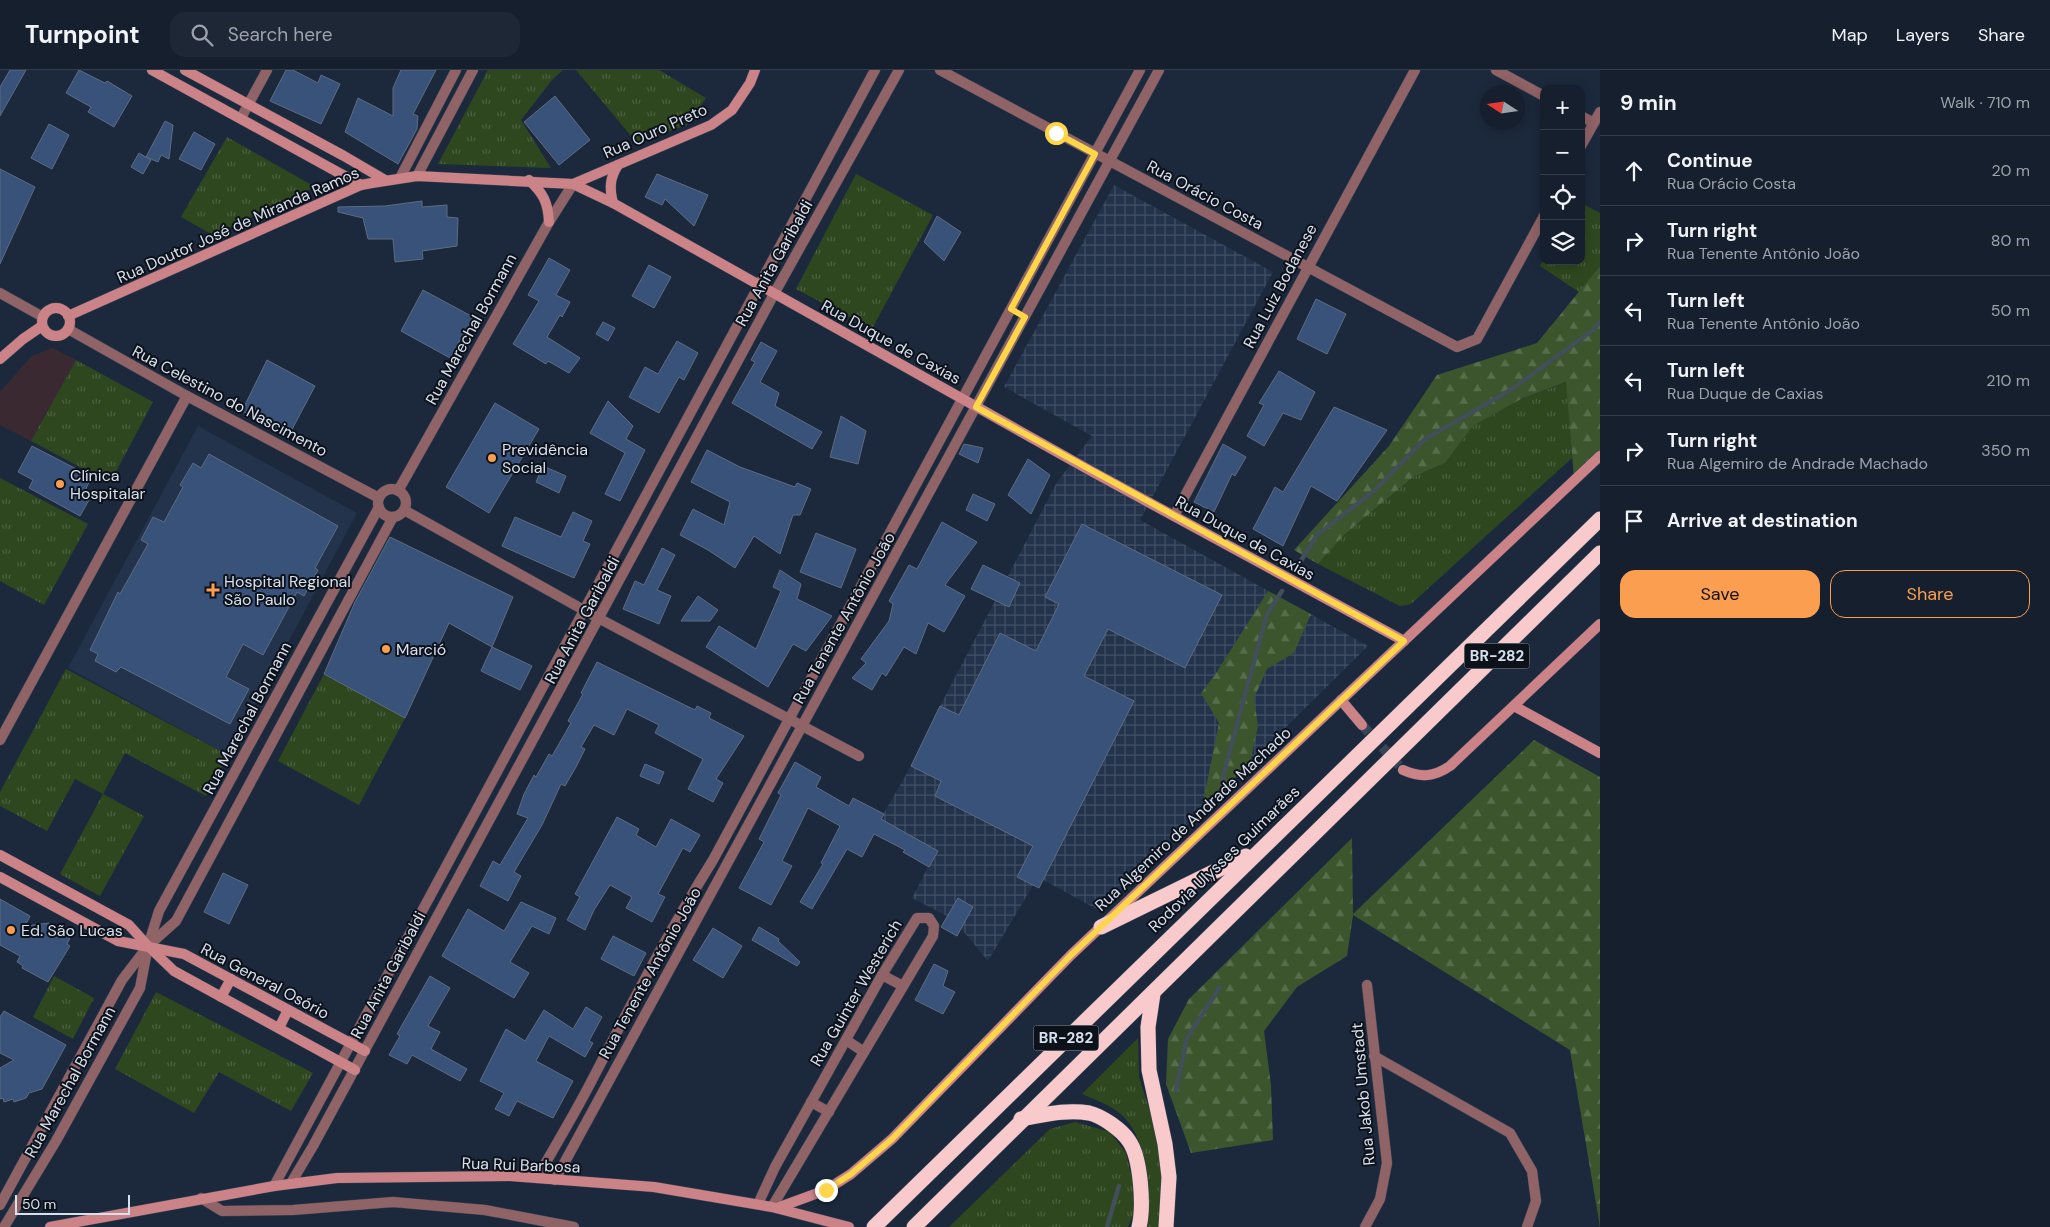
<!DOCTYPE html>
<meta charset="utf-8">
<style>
body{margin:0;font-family:"DM Sans",sans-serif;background:#1e2735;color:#f1f3f6}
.controls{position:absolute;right:15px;top:15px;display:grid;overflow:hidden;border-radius:10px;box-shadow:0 2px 12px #0003}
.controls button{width:45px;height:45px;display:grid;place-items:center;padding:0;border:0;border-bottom:1px solid #343d49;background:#151f2d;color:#f1f3f6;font:25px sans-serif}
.compass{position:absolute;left:1480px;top:15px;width:45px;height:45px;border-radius:50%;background:#151f2d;box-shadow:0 2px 12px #0003;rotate:282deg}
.scale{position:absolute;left:15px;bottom:12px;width:115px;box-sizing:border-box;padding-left:5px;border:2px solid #d7e0ed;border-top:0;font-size:14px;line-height:18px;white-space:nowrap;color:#d7e0ed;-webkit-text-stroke:4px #0c111a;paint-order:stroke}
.stop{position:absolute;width:15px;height:15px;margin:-11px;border:4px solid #ffd54a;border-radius:50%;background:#fff}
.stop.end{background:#ffd54a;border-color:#fff;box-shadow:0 1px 5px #0008}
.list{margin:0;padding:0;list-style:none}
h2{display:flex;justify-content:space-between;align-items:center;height:65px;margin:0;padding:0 20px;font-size:21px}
h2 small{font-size:16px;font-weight:400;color:#9da2aa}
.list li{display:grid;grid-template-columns:32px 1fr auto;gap:15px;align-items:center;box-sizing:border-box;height:70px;padding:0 20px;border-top:1px solid #343d49}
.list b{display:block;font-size:19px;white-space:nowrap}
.list p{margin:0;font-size:16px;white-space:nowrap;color:#9da2aa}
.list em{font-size:16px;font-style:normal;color:#9da2aa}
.actions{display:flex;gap:10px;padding:15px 20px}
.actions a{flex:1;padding:11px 0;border:1px solid #fb9e50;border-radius:15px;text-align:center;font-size:18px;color:#fb9e50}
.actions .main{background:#fb9e50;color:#111}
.icon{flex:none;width:28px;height:28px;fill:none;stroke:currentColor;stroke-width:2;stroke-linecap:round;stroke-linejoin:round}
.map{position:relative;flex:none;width:1600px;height:1157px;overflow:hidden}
header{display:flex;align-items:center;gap:30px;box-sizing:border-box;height:70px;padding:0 25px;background:#151f2d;border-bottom:1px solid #343d49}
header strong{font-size:24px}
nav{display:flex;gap:28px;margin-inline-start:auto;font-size:18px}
.search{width:350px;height:45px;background:#1e2735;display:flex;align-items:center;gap:12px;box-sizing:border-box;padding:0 18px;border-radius:15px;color:#9da2aa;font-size:19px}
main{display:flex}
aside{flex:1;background:#151f2d}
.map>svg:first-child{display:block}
.commercial{fill:#3b2932}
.industrial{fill:url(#industrial-grid)}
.built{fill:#23334b}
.grass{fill:url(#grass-tufts)}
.forest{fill:url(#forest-firs)}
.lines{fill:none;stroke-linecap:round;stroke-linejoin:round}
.stream{stroke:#424e58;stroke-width:4.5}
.building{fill:#385279;stroke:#5d6c82}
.secondary-tunnel{stroke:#384457;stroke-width:10;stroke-dasharray:10 5;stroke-linecap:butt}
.street-casing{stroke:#3a4658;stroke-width:11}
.secondary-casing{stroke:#3a4658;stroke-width:11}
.highway-casing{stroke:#3a4658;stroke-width:16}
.street{stroke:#906366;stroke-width:10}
.secondary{stroke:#cb8388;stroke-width:10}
.highway{stroke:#f8cacc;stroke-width:15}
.route{stroke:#ffd54a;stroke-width:6}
.poi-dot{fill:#fb9e50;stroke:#0c111a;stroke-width:2}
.labels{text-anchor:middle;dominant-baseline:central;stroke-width:4;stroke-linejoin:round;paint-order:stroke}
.shield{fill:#0c111a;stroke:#9aa2ae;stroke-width:1}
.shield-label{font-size:15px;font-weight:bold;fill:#d7e0ed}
.street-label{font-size:16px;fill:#d7e0ed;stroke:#0c111a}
.poi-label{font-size:16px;fill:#d7e0ed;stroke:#0c111a;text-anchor:start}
</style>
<header>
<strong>Turnpoint</strong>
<div class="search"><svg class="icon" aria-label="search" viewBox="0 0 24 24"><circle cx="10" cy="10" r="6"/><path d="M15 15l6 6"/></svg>Search here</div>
<nav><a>Map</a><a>Layers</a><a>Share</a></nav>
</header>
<main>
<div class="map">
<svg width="1600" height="1157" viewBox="0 0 1600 1157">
<defs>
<pattern id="industrial-grid" width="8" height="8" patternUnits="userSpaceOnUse" patternTransform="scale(1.25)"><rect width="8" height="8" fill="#23334b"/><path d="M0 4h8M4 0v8" fill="none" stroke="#425065"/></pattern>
<pattern id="grass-tufts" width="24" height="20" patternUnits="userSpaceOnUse" patternTransform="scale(1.25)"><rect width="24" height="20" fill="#2f471f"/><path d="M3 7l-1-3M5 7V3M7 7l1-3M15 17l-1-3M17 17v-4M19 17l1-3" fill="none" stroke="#4c6140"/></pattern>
<pattern id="forest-firs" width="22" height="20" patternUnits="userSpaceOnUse" patternTransform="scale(1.25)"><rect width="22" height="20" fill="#3c552c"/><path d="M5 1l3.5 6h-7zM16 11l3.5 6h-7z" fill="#576d4b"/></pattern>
</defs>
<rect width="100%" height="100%" fill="#1c293c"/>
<polygon class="commercial" points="52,278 76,290 31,371 0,355 0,322 32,286"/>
<polygon class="industrial" points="1114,115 1273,202 1140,450 1368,576 1100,841 1038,807 988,891 953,849 912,828 931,791 877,755 911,696 940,636 1057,412 1092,366 1004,317"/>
<polygon class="built" points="198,356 357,443 228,685 68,598"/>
<g class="grass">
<polygon points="488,0 563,0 552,10 521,50 551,98 438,94"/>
<polygon points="576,0 659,0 706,28 687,55 637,73"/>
<polygon points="227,67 315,117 213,165 181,147"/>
<polygon points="856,104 933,145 872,259 796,219"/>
<polygon points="1581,133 1600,143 1600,196 1579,222 1540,196 1544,189 1544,191 1581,191"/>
<polygon points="76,290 153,332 110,413 31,371"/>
<polygon points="1567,312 1572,388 1411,534 1400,536 1318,494 1344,465 1413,407 1445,393 1473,356 1523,328"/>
<polygon points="0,408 88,454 44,535 0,511"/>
<polygon points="66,599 228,685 206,726 125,683 103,724 144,746 100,826 60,804 103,724 75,709 47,761 0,736 0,722"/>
<polygon points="324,604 405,648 359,735 278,691"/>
<polygon points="54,906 94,928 73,969 33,947"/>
<polygon points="156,922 313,1003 291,1041 219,1002 194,1043 115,999"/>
<path d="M1138 968 1139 1007 1163 1082V1157H1144C1146 1120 1151 1066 1117 1041 1106 1033 1093 1029 1082 1024Z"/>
<polygon points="1075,1052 1110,1062 1126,1083 1133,1113 1134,1143 1128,1157 949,1157 1050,1059"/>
</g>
<g class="forest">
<polygon points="1600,196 1600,383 1574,408 1566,312 1523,328 1473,356 1445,393 1413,407 1344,465 1318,494 1294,480 1389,376 1437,305 1537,273"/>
<polygon points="1268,521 1311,544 1294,583 1267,599 1254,628 1258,656 1250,693 1201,742 1219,653 1201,623 1215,605"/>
<polygon points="1534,670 1600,707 1600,1157 1570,980 1353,845 1347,886 1297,917 1264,961 1271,1015 1273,1070 1191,1083 1166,1014 1168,969 1189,929 1352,768 1353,844"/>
</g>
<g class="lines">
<g class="stream">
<polyline points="1297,497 1317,465 1374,421 1425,369 1512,319 1593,260 1600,252"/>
<polyline points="1223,723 1223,706 1267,544 1282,521"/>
<polyline points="1176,1020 1187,968 1220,917"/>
<polyline points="1107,1157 1119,1116"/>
</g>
</g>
<g class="building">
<polygon points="10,0 26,0 0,46 0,17"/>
<polygon points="79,0 105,13 107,11 132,26 114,57 88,42 91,37 66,23"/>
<polygon points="286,0 293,0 318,13 321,5 340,14 321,54 270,31"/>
<polygon points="401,0 436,0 413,44 418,46 417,59 398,94 345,62 358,28 393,46 393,18"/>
<polygon points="555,26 590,70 559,95 524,52"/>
<polygon points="165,51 173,55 169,89 161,85 158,92 146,87"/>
<polygon points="49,54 69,65 52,99 31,88"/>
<polygon points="194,62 215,74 201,100 179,89"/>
<polygon points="139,83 151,90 143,104 131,97"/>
<polygon points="0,99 35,117 0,194"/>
<polygon points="657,104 708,125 694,156 665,129 662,135 645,127"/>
<polygon points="422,131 422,137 447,135 447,147 458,148 457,176 422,181 423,189 395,192 393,169 368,169 363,148 338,142 338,137 385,136"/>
<polygon points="937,146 961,162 944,191 924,172"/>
<polygon points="549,188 570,200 556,225 570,232 562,247 560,245 547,267 580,288 569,303 548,291 546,294 513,274 539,231 528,225"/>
<polygon points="649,195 671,207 654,238 632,226"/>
<polygon points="423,220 473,247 450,288 401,261"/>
<polygon points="1316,229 1346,244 1327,284 1297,269"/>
<polygon points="603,252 615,258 608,271 596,264"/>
<polygon points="677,271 698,283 684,310 679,307 659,343 629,327 645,297 658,304"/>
<polygon points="761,272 777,281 760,312 779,323 775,336 822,362 812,379 732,333 755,292 751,290"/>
<polygon points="267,290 315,316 289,365 242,341"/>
<polygon points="1279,301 1315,322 1301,350 1283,343 1264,376 1247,366 1264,335 1259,333"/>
<polygon points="608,331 633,356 626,369 645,380 620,431 605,424 625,383 590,363"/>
<polygon points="495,333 539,359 489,443 446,417"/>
<polygon points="1334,337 1387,360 1337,431 1311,416 1283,476 1253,459 1275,417 1283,422"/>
<polygon points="841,346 866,361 858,394 830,387"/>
<polygon points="964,374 983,378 978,393 959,384"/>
<polygon points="1223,374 1246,387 1235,406 1232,404 1214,442 1194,432"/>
<polygon points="32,376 92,407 82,426 89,430 80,446 29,418 33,410 18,402"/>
<polygon points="707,380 740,397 795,417 797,413 811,419 800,445 793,445 780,484 754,466 735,498 708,480 680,465 693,439 724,455 730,432 691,412"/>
<polygon points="209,384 338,456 315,498 318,500 304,526 297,522 263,585 243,574 226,607 249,619 230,654 121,597 116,602 95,591 98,584 90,580 118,522 120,524 148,474 141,470 153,447 164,452 183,417 180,415 193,393 201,398"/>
<polygon points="1028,389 1050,405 1031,444 1008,425"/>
<polygon points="543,396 566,406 559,423 536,412"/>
<polygon points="973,424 995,434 987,451 966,440"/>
<polygon points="573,442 592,451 583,471 590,474 574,508 502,476 515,447 561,467"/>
<polygon points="942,452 977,472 945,515 965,526 944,562 928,553 916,584 904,577 886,606 882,603 872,620 852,608 866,593 861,589 889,551 893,534 889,531 909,495 917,499"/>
<polygon points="1082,454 1222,525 1185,598 1108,559 1084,606 1134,631 1039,818 1017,807 1033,776 935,726 941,711 911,696 940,636 959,645 1000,563 1036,581 1059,534 1045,527"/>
<polygon points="816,463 856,479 841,518 800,502"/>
<polygon points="390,467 513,527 492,577 449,553 405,648 324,604 355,532"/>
<polygon points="662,478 675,485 657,520 671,526 659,554 623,539 635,511 644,515"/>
<polygon points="983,495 1020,513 1009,537 971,519"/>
<polygon points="780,500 801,514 797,529 832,546 806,581 793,574 768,617 706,577 719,556 756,579 781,521 773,517"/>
<polygon points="698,526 718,540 710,551 681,551"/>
<polygon points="492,577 532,596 520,620 481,601"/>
<polygon points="597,592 695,640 697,636 711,643 709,648 744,666 716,709 723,713 713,732 688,719 703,689 655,663 659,655 627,639 614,665 594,655 581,677 585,679 576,697 565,716 561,714 542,755 514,802 521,806 508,831 480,816 493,791 500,795 528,748 517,744 524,724 534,705 536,707 549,684 552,686 571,653 568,651 583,624 581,623"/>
<polygon points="795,692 821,707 816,717 849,736 853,728 884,744 881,749 938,781 929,797 903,782 905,780 874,764 862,787 847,779 812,839 800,832 823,794 821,793 840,756 808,738 782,791 792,796 771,835 739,818 764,772 759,769 781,725 778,723"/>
<polygon points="645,694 664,702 659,714 640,706"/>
<polygon points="617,747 639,759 636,765 656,777 671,749 700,765 690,782 683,778 658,824 665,827 652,852 626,838 632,827 610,815 594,840 585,860 567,850 580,827 575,824"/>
<polygon points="223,803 248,815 229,854 204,842"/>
<polygon points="958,828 973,837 957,866 941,857"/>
<polygon points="0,829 30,846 25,856 49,853 50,858 70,868 67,874 70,876 48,912 22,898 23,896 17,892 20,886 0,875"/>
<polygon points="521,832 556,848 549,864 532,856 510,892 529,903 514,928 442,886 468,839 504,861"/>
<polygon points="759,857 779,869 778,871 800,892 797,896 752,870"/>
<polygon points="713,858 742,876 723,908 693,890"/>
<polygon points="613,866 646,883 634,906 601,889"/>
<polygon points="934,894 948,901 943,916 955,922 943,944 915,930"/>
<polygon points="430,906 450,918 428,956 440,962 431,979 467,999 460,1011 412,985 407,994 389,985 400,966 397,964"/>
<polygon points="586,937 602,947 589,971 593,973 585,987 549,966 536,991 573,1011 553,1048 517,1031 509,1046 495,1039 504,1023 480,1011 506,959 525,971 544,940 573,959"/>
<polygon points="4,941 66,975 42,1019 29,1023 26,1028 14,1032 13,1029 4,1032 3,1028 0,1029 0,998 14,990 0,983 0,947"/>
</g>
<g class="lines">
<polyline class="secondary-tunnel" points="1362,655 1403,700"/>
<defs>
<g id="street">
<polyline points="940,0 1457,277 1477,269 1544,146"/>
<polyline points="1496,0 1544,26"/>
<polyline points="1581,46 1594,53"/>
<polyline points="241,48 267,0"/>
<polyline points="1581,76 1600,42"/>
<polyline points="417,106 473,0"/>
<polyline points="400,108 456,0"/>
<polyline points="0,223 43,247"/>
<polyline points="68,259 187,326 379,428"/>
<circle cx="392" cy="433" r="14"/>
<polyline points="398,421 549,152 573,114"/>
<polyline points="404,440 600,549 859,686"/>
<polyline points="1174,446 1415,0"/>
<polyline points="0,670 187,326"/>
<polyline points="882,905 903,916"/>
<polyline points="846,970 864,982"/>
<polyline points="1374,986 1510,1063 1532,1101 1536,1131 1527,1157"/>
<polyline points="811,1032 829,1042"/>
<path d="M537 1108C555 1076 574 1045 591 1012 630 937 668 862 713 790L1140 0"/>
<polyline points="555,1110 1159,0"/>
<polyline points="291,1113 313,1076 774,224 899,0"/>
<polyline points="274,1116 875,0"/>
<polyline points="201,1128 222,1141 293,1140 393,1132 485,1140 574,1157"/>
<polyline points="758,1134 775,1097 882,905 917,848 929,848 934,856 933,866 772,1137"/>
<polyline points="0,1135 122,910 148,876 159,841 379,437"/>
<polyline points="4,1157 56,1071 140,918 148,876 176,851 393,447"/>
<polyline points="1365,1157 1380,1129 1387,1093 1367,915"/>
</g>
<g id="secondary">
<polyline points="152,0 361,115"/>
<polyline points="185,0 344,86 385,110"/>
<path d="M529 110C543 123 548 132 549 152"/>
<polyline points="573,114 711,55 732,40 750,13 755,0"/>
<path d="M613 133C609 117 610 108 618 95"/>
<circle cx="56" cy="252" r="14"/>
<polyline points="68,246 361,115 372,113 417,106 573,114 613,133 1091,401 1404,571"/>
<polyline points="0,289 23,269 42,256"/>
<polyline points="1341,630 1362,655"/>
<polyline points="1514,636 1600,683"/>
<path d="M1403 700C1421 708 1434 707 1450 696L1600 554"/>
<polyline points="0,785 129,855 148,876 174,901 355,1000"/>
<polyline points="0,807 118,871 184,884 365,981"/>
<polyline points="221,927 231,909"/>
<polyline points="279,958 288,940"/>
<polyline points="777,1138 826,1120 851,1104 892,1069 1071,885 1600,386"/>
<polyline points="50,1157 274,1116 337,1108 510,1106 654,1117 772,1137 849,1157"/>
</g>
<g id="highway">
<polyline points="1101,857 1246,786"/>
<polyline points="1153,924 1148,957 1149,1000 1165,1074 1169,1107 1166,1157"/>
<path d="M1021 1049C1044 1045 1066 1039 1089 1043 1102 1046 1122 1060 1129 1071 1141 1088 1144 1137 1139 1157"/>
<polyline points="874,1157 1600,449"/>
<polyline points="914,1157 1600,483"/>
</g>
</defs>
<use href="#street" class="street-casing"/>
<use href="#secondary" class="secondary-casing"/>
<use href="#highway" class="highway-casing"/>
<use href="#street" class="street"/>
<use href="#secondary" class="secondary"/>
<use href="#highway" class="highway"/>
</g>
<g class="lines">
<polyline class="route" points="826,1120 851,1104 892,1069 1071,885 1404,571 976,337 1025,247 1011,239 1095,84 1056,63"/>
</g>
<g class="poi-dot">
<circle cx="492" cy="388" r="5"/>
<circle cx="60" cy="414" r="5"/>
<path d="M210.5 512.5h5v5h5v5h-5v5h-5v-5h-5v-5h5z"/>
<circle cx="386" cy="579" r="5"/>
<circle cx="11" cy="860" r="5"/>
</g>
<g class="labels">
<g class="shield">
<rect x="1464.5" y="573.5" width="65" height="25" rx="4"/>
<rect x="1033.5" y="955.5" width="65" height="25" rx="4"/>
</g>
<g class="shield-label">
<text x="1497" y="586">BR-282</text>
<text x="1066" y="968">BR-282</text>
</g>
<g class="street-label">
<text transform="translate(655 61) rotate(-24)">Rua Ouro Preto</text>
<text transform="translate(1205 125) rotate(28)">Rua Orácio Costa</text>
<text transform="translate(238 155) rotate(-24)">Rua Doutor José de Miranda Ramos</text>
<text transform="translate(774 193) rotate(-61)">Rua Anita Garibaldi</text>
<text transform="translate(1280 216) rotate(-62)">Rua Luiz Bodanese</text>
<text transform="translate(471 259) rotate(-61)">Rua Marechal Bormann</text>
<text transform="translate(891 272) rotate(29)">Rua Duque de Caxias</text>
<text transform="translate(230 331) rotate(28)">Rua Celestino do Nascimento</text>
<text transform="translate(1245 468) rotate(29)">Rua Duque de Caxias</text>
<text transform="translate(844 548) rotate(-61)">Rua Tenente Antônio João</text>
<text transform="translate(582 550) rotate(-62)">Rua Anita Garibaldi</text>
<text transform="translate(247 648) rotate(-62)">Rua Marechal Bormann</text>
<text transform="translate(1193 749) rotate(-43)">Rua Algemiro de Andrade Machado</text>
<text transform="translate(1224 789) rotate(-44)">Rodovia Ulysses Guimarães</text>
<text transform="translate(650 903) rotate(-61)">Rua Tenente Antônio João</text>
<text transform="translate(388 905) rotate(-62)">Rua Anita Garibaldi</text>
<text transform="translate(265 911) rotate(28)">Rua General Osório</text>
<text transform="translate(856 923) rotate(-60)">Rua Guinter Westerich</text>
<text transform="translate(70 1012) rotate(-61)">Rua Marechal Bormann</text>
<text transform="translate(1363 1024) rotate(-95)">Rua Jakob Umstadt</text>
<text transform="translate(521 1095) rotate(2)">Rua Rui Barbosa</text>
</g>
<g class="poi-label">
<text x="502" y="379">Previdência<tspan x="502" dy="18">Social</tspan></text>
<text x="70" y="405">Clínica<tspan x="70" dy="18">Hospitalar</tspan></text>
<text x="224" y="511">Hospital Regional<tspan x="224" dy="18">São Paulo</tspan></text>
<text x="396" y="579">Marció</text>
<text x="21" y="860">Ed. São Lucas</text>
</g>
</g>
</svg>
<div class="controls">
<button>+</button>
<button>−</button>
<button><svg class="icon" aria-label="locate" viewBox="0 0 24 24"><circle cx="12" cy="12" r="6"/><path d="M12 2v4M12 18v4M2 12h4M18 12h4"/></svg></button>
<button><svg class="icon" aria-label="layers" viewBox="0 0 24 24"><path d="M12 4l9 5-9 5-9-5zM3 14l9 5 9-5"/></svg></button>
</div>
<svg class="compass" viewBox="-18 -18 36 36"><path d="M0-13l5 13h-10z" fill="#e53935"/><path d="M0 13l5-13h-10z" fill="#9da2aa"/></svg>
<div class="scale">50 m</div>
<div class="stop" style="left:1056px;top:63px"></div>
<div class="stop end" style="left:826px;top:1120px"></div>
</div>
<aside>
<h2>9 min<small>Walk · 710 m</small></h2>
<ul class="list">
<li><svg class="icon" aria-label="ahead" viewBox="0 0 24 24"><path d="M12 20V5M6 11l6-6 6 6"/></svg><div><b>Continue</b><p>Rua Orácio Costa</p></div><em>20 m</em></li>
<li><svg class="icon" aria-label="right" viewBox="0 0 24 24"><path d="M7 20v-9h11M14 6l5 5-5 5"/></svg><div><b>Turn right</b><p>Rua Tenente Antônio João</p></div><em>80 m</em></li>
<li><svg class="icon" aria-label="left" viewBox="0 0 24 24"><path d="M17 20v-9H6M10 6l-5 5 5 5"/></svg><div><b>Turn left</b><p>Rua Tenente Antônio João</p></div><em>50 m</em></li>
<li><svg class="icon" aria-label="left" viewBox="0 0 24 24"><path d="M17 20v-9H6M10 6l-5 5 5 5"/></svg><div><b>Turn left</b><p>Rua Duque de Caxias</p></div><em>210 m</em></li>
<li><svg class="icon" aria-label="right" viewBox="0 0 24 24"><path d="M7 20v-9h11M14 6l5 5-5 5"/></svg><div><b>Turn right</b><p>Rua Algemiro de Andrade Machado</p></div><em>350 m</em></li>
<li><svg class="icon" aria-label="arrive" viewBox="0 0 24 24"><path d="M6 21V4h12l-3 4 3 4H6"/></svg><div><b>Arrive at destination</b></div></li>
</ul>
<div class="actions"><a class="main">Save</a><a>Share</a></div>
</aside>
</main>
